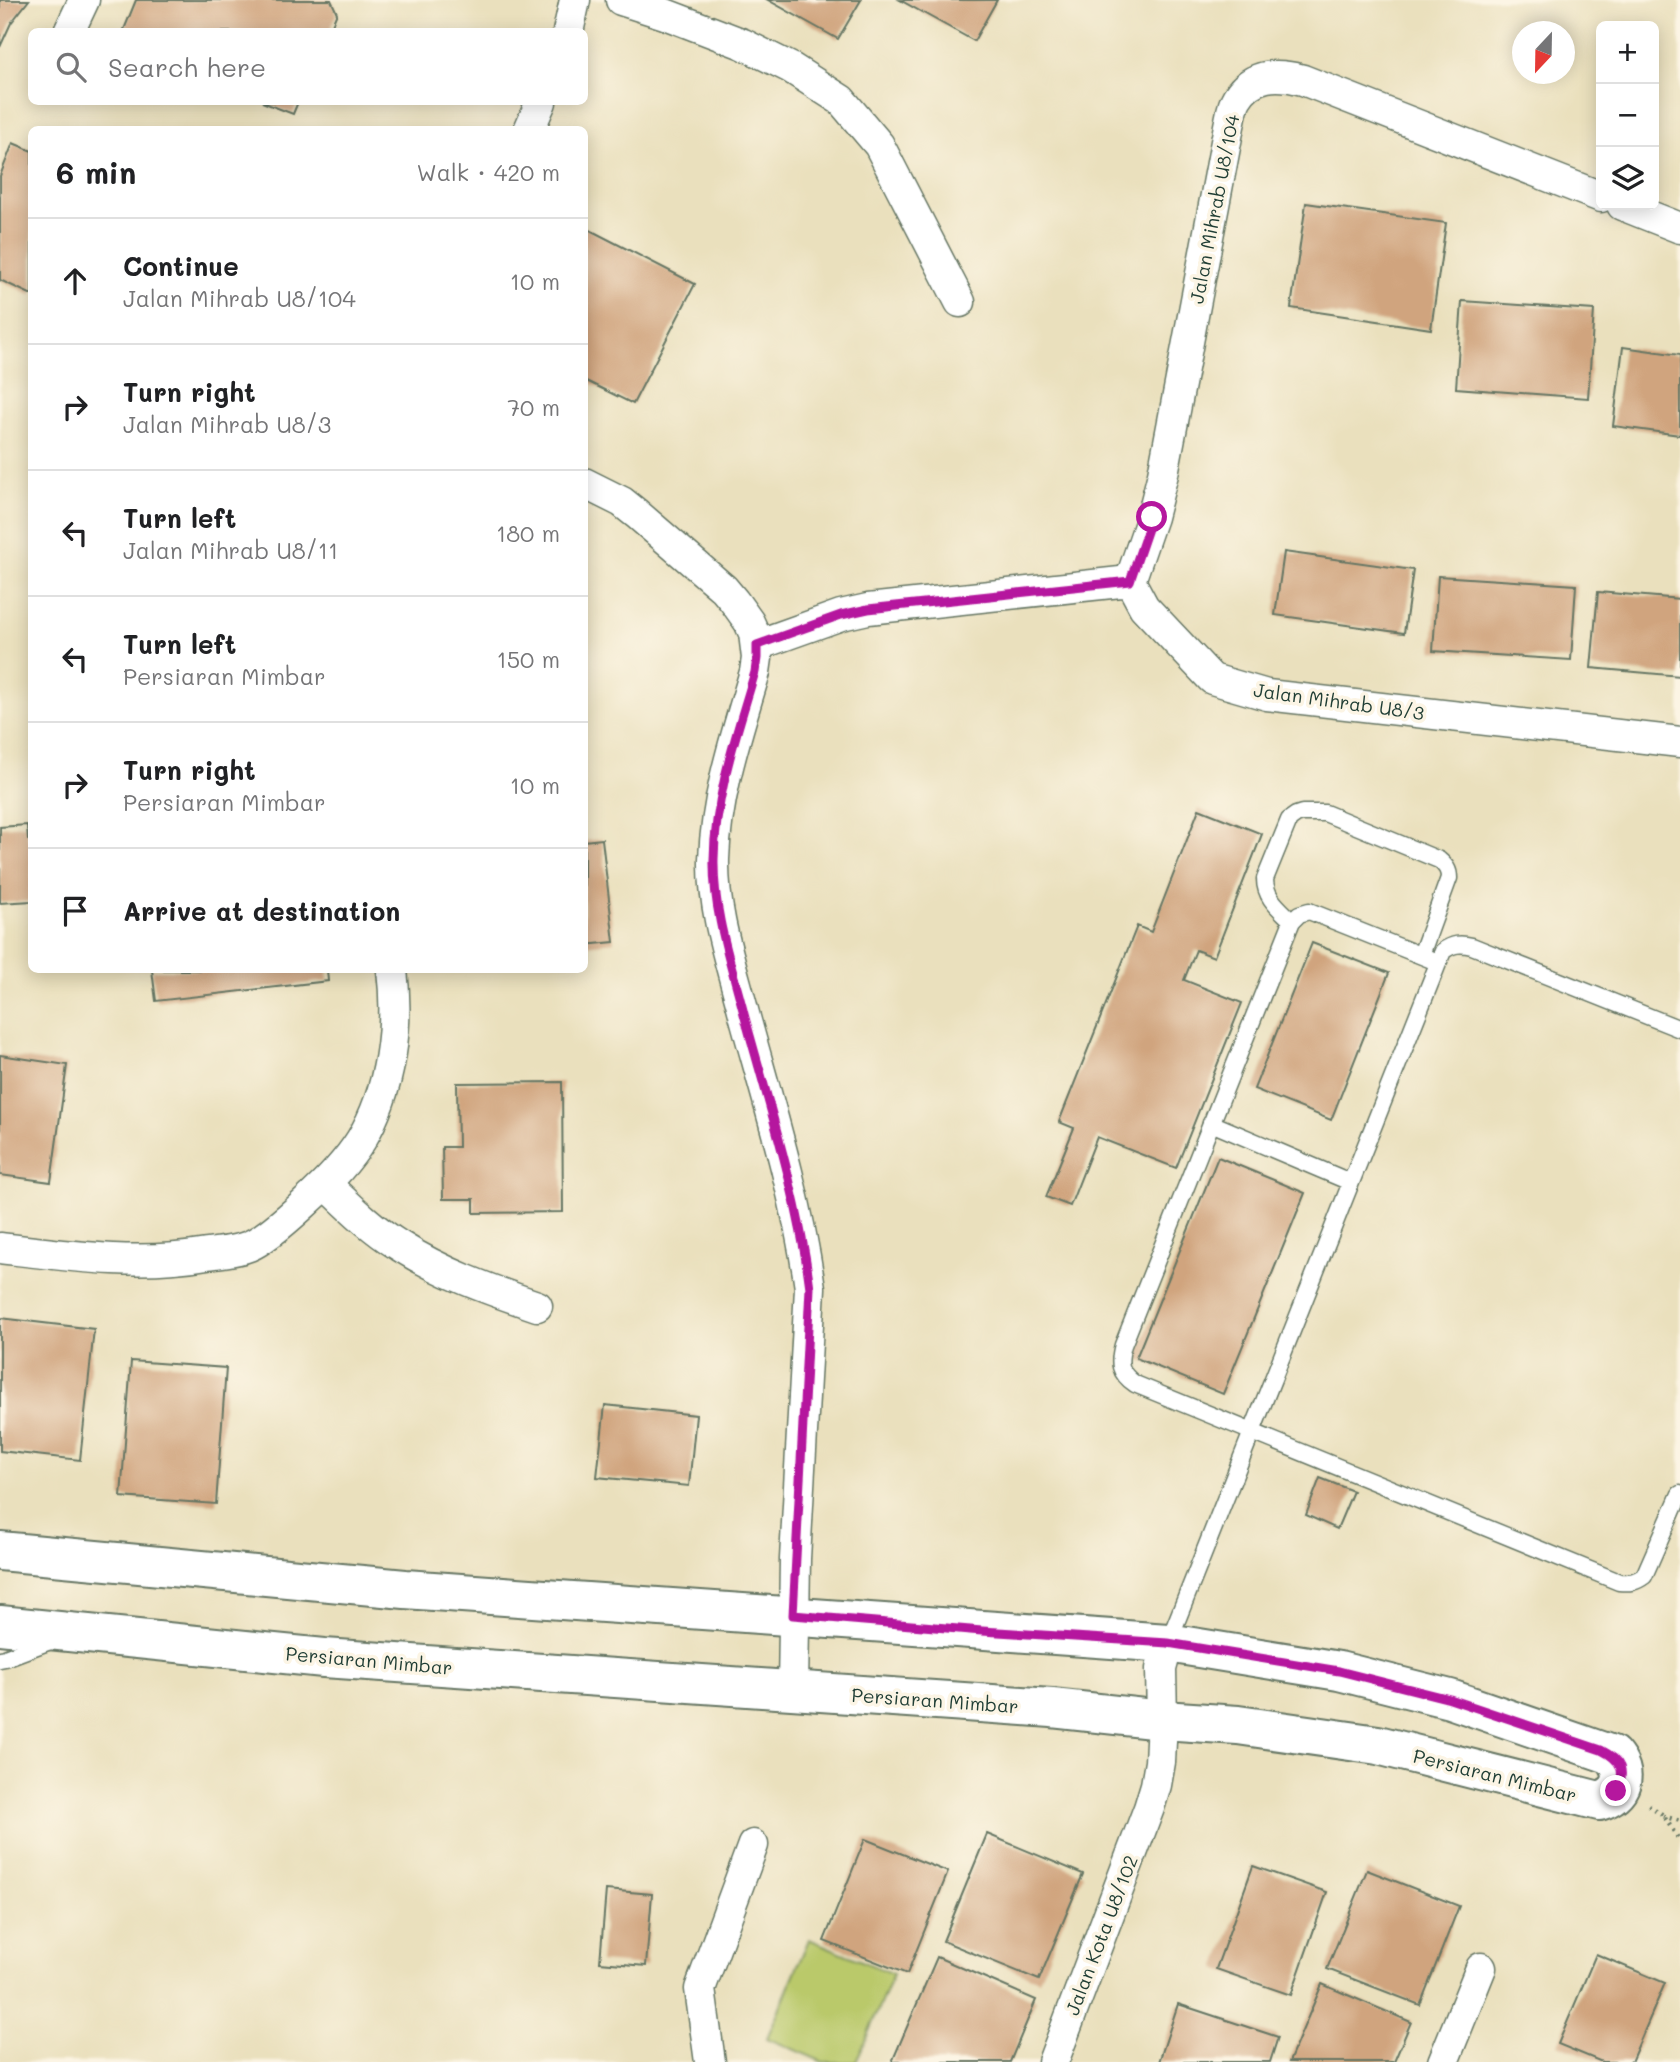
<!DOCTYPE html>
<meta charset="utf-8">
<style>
body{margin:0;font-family:Mali,sans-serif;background:#f2f2f2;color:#202124}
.controls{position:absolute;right:21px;top:21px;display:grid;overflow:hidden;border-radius:10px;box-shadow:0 4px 18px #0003}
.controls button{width:63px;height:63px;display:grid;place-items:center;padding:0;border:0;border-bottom:2px solid #e0e0e0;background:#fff;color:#202124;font:35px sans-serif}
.compass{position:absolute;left:1512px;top:21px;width:63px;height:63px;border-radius:50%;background:#fff;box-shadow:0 4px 18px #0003;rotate:202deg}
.stop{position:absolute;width:21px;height:21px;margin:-16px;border:5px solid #b5179e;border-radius:50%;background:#fff}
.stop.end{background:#b5179e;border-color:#fff;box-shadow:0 2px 7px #0008}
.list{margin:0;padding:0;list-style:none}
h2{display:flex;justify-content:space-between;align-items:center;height:91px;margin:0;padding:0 28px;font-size:30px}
h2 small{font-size:23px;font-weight:400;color:#757577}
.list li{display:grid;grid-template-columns:46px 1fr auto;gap:21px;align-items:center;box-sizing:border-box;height:126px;padding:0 28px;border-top:2px solid #e0e0e0}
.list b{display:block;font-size:26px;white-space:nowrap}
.list p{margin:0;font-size:23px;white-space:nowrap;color:#757577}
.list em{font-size:23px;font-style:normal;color:#757577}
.icon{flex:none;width:38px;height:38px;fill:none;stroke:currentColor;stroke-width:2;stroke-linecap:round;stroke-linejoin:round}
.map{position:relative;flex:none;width:1680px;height:2062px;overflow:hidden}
.search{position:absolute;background:#fff;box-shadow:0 4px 18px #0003;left:28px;top:28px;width:560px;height:77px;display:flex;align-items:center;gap:18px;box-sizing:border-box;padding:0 24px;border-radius:10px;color:#757577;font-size:26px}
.panel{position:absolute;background:#fff;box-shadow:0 4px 18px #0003;left:28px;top:126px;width:560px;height:847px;border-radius:10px}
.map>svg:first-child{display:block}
.green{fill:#bac96b;stroke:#6c8350;stroke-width:2}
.building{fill:#d0a47e}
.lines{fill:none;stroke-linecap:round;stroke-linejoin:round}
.service-casing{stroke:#667664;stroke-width:19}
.minor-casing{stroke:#667664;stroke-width:33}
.tertiary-casing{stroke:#667664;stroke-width:42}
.path{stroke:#667664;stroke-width:4.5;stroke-dasharray:2 5;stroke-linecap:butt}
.service{stroke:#fff;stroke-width:16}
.minor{stroke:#fff;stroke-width:30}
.tertiary{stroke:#fff;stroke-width:38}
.route{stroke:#b5179e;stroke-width:9}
.labels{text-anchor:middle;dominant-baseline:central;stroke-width:7;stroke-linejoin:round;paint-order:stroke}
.street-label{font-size:19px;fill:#1f3d34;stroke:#fcf5e5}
</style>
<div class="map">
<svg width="1680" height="2062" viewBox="0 0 1680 2062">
<rect width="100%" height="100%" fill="#fcf5e5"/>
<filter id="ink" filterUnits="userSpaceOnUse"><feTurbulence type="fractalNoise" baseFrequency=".0143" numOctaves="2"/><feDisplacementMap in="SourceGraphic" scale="14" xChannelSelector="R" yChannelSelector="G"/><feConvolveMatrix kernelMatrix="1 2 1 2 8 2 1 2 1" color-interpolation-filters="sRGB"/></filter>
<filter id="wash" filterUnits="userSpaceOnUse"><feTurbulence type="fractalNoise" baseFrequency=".00686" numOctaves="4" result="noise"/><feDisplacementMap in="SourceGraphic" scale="28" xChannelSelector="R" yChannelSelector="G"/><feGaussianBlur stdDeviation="1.57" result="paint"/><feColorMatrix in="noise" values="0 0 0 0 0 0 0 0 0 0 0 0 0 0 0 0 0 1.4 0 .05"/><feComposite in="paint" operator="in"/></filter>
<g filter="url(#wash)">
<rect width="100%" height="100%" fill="#eae0bd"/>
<polygon class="green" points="809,1939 893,1974 856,2062 823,2062 767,2038"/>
<g id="blocks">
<g class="building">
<polygon points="0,0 29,0 11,23 0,47"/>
<polygon points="136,0 331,0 337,13 329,32 123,32"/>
<polygon points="768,0 861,0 838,39"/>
<polygon points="900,0 997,0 974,41"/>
<polygon points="262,102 298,102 293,114"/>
<polygon points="13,143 32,151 32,295 0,280 0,176"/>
<polygon points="1306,203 1446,223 1431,329 1291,308"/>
<polygon points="584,227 695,284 633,404 584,380"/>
<polygon points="1462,301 1594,310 1588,398 1456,388"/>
<polygon points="1623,347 1680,355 1680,435 1613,426"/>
<polygon points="1284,552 1413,570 1404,633 1275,615"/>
<polygon points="1438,576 1576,585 1571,660 1433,651"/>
<polygon points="1598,592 1680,599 1680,676 1591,668"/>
<polygon points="1199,809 1262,834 1214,957 1196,950 1184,980 1242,1003 1176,1168 1097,1137 1070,1206 1046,1197 1074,1128 1059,1122 1137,926 1151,932"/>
<polygon points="27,825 28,840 32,840 32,901 0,903 0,827"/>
<polygon points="602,839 614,942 584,945 584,841"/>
<polygon points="1312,943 1389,973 1331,1120 1254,1089"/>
<polygon points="152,970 327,970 328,981 156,1001"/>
<polygon points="0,1055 67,1065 51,1182 0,1175"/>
<polygon points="562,1082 563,1212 474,1213 474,1199 443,1199 442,1147 458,1147 457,1083"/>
<polygon points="1218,1157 1305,1193 1223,1394 1136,1358"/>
<polygon points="0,1318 94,1329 80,1460 0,1451"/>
<polygon points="131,1361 226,1368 216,1504 121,1497"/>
<polygon points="605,1405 696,1415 689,1486 597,1477"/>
<polygon points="1320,1478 1353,1491 1337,1529 1306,1515"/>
<polygon points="987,1834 1083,1874 1039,1980 943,1941"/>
<polygon points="865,1839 948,1872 907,1974 824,1941"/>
<polygon points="1253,1866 1327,1892 1291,1995 1216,1969"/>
<polygon points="1367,1870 1459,1906 1420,2005 1327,1969"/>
<polygon points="606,1890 652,1894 646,1966 600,1962"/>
<polygon points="1596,1954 1665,1983 1631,2062 1602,2062 1558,2044"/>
<polygon points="937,1957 1036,2000 1010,2062 892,2062"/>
<polygon points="1322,1984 1411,2022 1394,2062 1289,2062"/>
<polygon points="1178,2004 1278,2037 1270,2062 1159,2062"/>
</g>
</g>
</g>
<g filter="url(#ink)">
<use href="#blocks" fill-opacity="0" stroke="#667664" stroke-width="2"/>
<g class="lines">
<defs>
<g id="service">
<path d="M1292 921C1279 908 1265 898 1265 879L1289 820 1296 815 1302 813H1325L1439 860C1446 866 1449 870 1449 878L1421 955"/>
<path d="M1437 962 1309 911 1299 914 1292 921 1123 1345C1118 1363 1119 1373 1135 1384L1619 1582C1630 1583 1636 1582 1644 1576L1680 1494"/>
<polyline points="1211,1123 1350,1182"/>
<path d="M1168 1643 1443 951C1453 944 1460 943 1472 946L1680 1029"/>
<polyline points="0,1659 5,1658 50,1641"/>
</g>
<g id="minor">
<polyline points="621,0 665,14 743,44 791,68 841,100 879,145 960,302"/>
<polyline points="69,32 84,0"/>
<polyline points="568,32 575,0"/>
<polyline points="529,130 541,102"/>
<polyline points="1622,205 1680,228"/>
<path d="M584 483 622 502 637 514 724 589 734 601 749 622 754 633 757 658 755 672C737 733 716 795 714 859 713 913 731 963 744 1014 769 1105 797 1195 810 1288L795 1559 793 1689"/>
<path d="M1130 581 1152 517 1163 474 1229 126C1231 117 1232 106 1237 98 1252 73 1278 73 1303 80L1601 197"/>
<polyline points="757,645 841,615 868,609 1130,581 1144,607 1212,679 1267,695 1680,742"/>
<path d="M326 1184C349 1206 372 1229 400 1246 442 1273 490 1290 537 1306"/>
<path d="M0 1248C70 1256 138 1266 207 1254 221 1252 237 1251 249 1246 264 1240 292 1215 304 1204 325 1185 346 1164 361 1140 391 1090 399 1026 392 970"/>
<polyline points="710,2062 700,1989 753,1845"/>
<polyline points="1053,2062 1149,1808 1156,1785 1160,1762 1162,1720 1161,1669 1168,1643"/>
<polyline points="1443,2062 1481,1968"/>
</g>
<path id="tertiary" d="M0 1551 405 1589 1168 1643 1339 1671 1450 1699 1612 1755C1629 1774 1623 1794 1599 1801L1378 1745 1238 1725 1162 1720 1052 1708 324 1658 0 1625"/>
</defs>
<use href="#service" class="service-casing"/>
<use href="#minor" class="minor-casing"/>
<use href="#tertiary" class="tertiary-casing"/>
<g class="path">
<polyline points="1649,1805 1663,1815 1680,1841"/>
<polyline points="1663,1816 1680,1821"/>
</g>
<use href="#service" class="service"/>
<use href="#minor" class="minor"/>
<use href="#tertiary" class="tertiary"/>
</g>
</g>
<g class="lines" filter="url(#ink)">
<path class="route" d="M1152 517 1130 581 868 609 841 615 757 645V658L755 672C737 733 715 795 714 859 713 913 731 963 744 1014 769 1105 798 1195 810 1288L793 1615 982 1631 1168 1643 1339 1671 1450 1699 1601 1750C1621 1760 1627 1771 1616 1791"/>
</g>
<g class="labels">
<g class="street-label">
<text transform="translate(1214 209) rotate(-79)">Jalan Mihrab U8/104</text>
<text transform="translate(1339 701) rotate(8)">Jalan Mihrab U8/3</text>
<text transform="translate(369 1660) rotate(5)">Persiaran Mimbar</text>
<text transform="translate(935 1700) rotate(4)">Persiaran Mimbar</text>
<text transform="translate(1495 1775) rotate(14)">Persiaran Mimbar</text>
<text transform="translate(1101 1935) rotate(-69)">Jalan Kota U8/102</text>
</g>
</g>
</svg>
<div class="controls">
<button>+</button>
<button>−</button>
<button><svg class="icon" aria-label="layers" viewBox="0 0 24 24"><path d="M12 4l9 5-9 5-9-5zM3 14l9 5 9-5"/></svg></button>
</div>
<svg class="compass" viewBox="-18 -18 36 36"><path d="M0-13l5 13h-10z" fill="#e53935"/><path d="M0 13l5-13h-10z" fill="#757577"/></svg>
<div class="stop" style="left:1152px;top:517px"></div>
<div class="stop end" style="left:1616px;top:1791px"></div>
<div class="search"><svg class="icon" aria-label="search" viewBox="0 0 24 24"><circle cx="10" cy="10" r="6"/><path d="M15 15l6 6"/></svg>Search here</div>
<section class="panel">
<h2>6 min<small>Walk · 420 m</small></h2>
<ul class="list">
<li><svg class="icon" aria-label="ahead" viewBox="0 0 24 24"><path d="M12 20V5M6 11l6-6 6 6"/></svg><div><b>Continue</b><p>Jalan Mihrab U8/104</p></div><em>10 m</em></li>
<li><svg class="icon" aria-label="right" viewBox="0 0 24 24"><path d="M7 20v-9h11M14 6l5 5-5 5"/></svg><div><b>Turn right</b><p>Jalan Mihrab U8/3</p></div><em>70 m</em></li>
<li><svg class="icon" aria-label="left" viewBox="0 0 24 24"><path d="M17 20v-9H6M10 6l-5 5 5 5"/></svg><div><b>Turn left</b><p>Jalan Mihrab U8/11</p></div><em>180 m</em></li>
<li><svg class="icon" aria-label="left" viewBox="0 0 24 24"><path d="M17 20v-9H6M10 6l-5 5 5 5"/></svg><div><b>Turn left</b><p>Persiaran Mimbar</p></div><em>150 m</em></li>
<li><svg class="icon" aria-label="right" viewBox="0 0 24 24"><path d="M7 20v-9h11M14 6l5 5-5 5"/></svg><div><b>Turn right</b><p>Persiaran Mimbar</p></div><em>10 m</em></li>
<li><svg class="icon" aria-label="arrive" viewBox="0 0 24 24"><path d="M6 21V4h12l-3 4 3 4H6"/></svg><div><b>Arrive at destination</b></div></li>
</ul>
</section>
</div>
